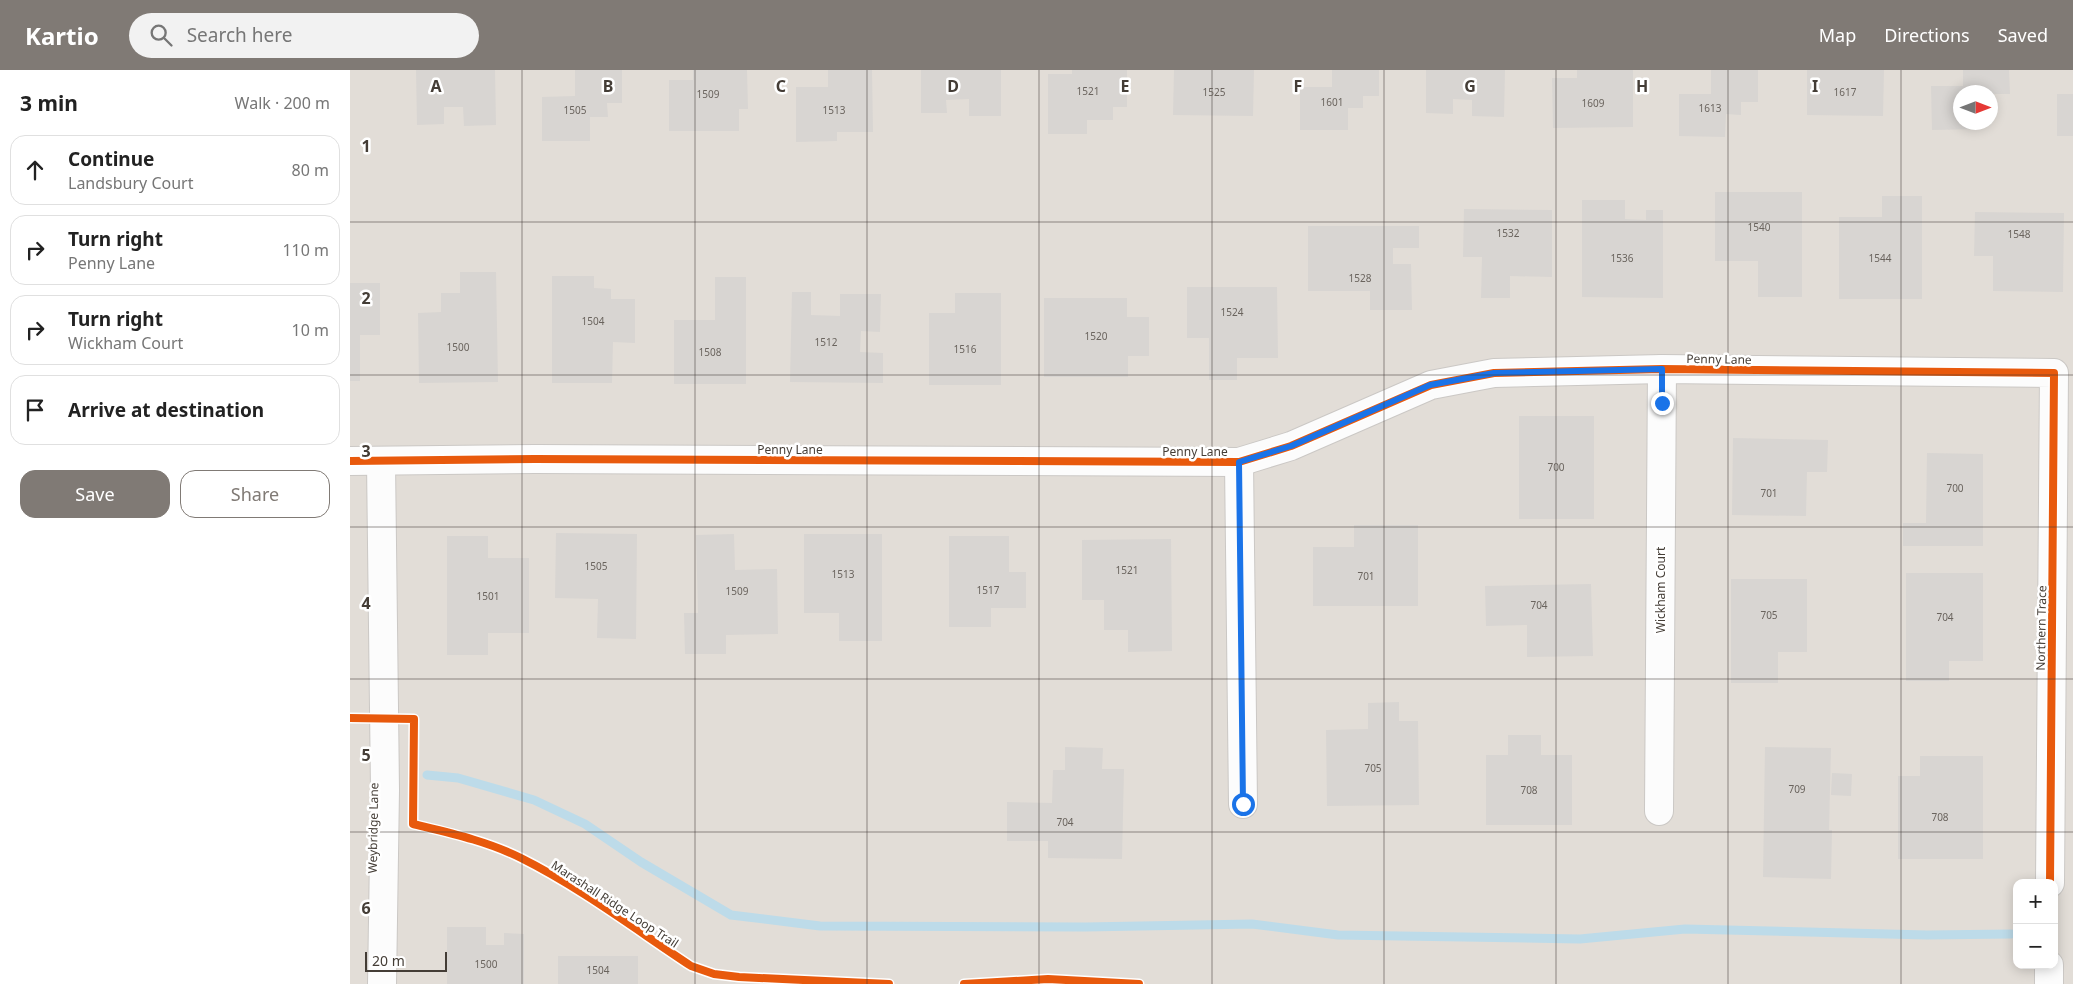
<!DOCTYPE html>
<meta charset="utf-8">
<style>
body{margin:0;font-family:"Noto Sans",sans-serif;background:#f2f2f2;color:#222}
.controls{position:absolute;right:15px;bottom:15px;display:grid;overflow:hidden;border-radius:10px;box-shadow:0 2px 12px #0003}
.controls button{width:45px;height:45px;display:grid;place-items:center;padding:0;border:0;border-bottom:1px solid #e0e0e0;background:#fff;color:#222;font:25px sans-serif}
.compass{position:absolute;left:1603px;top:15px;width:45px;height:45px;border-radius:50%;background:#fff;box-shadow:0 2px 12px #0003;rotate:90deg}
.scale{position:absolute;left:15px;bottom:12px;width:82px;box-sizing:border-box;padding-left:5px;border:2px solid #443d36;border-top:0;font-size:14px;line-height:18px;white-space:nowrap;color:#443d36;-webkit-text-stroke:4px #fff;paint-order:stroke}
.stop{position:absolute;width:15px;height:15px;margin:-11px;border:4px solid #1a73e8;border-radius:50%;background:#fff}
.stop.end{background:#1a73e8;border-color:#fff;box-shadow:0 1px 5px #0008}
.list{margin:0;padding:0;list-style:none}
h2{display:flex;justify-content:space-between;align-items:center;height:65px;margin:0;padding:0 20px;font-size:21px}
h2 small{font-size:16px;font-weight:400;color:#767676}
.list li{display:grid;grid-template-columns:32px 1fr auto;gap:15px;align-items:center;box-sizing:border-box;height:70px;margin:0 10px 10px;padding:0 10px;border:1px solid #e0e0e0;border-radius:15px}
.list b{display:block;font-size:19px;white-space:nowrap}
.list p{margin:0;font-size:16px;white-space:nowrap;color:#767676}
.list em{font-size:16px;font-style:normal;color:#767676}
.actions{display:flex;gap:10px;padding:15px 20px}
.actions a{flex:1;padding:11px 0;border:1px solid #807a75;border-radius:15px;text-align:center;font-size:18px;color:#807a75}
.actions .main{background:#807a75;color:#fff}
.icon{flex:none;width:28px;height:28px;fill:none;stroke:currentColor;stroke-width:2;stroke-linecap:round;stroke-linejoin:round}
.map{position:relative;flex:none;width:1723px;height:914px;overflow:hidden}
header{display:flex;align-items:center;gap:30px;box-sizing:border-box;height:70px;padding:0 25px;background:#807a75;color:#fff}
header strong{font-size:24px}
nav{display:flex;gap:28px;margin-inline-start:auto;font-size:18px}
.search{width:350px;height:45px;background:#f2f2f2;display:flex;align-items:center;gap:12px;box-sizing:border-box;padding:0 18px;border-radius:28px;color:#767676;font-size:19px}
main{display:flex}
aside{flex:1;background:#fff}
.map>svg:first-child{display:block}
.residential{fill:#e2ddd7;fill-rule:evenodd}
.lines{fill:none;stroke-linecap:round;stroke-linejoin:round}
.stream{stroke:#bddbe9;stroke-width:9}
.building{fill:#d8d5d2}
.minor-casing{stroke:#cbc8c5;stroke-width:30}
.minor{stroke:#fcfcfc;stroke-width:28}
.cycleway-casing{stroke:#fff;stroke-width:11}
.cycleway{stroke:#e8590c;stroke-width:8}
.route{stroke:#1a73e8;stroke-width:6}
.grid{fill:none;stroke:#443d36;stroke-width:1;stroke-opacity:0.55}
.labels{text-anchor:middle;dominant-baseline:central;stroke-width:5;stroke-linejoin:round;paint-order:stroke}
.number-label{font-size:10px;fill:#6a645e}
.street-label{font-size:12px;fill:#443d36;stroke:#fff}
.grid-label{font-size:16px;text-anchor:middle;font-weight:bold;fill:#443d36;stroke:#fff;stroke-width:5;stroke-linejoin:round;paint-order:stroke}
</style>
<header>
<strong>Kartio</strong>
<div class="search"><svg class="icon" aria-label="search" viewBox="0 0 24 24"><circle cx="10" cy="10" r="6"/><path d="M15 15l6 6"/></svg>Search here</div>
<nav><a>Map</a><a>Directions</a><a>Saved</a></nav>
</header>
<main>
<aside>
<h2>3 min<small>Walk · 200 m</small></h2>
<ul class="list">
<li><svg class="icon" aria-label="ahead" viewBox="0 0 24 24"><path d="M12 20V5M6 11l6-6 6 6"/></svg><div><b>Continue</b><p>Landsbury Court</p></div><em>80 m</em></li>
<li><svg class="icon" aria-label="right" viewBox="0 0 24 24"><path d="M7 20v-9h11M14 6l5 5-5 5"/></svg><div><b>Turn right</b><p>Penny Lane</p></div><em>110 m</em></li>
<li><svg class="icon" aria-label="right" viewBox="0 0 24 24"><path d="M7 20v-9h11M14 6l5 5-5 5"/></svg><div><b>Turn right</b><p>Wickham Court</p></div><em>10 m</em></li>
<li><svg class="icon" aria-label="arrive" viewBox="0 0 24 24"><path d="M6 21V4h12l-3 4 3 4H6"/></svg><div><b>Arrive at destination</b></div></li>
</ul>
<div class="actions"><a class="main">Save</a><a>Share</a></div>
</aside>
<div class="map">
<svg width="1723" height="914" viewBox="0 0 1723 914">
<rect width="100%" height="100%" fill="#eeece9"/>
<path class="residential" d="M0 0H1723V914H0ZM1610 22H1640V52H1610ZM1667 813H1704V895H1667Z"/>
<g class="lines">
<polyline class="stream" points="77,705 108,708 184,730 235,754 291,792 381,845 470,856 735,857 902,854 988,865 1230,869 1335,859 1577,865 1661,864"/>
</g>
<g class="building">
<polygon points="66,0 145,0 146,55 114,56 113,37 94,37 94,54 67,55"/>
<polygon points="225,0 272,0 272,33 257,33 258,47 240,47 240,71 192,71 192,27 225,26"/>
<polygon points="343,0 397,0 398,39 389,39 389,61 319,61 319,10 343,10"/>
<polygon points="478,0 522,0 523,62 487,62 487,71 446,72 446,17 478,17"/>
<polygon points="571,0 651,0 651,46 619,46 619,29 596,30 597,43 571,43"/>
<polygon points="722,0 777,0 777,37 763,37 763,50 737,50 737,64 698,64 698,4 722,4"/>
<polygon points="824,0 904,0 903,46 823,45"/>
<polygon points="982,0 1029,0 1029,26 1013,26 1013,38 998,38 998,60 950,60 950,17 982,17"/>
<polygon points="1076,0 1155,0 1154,47 1122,46 1122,30 1103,29 1103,44 1076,43"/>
<polygon points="1227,0 1283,0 1283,57 1203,58 1202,8 1227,8"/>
<polygon points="1361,0 1408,0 1408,32 1391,32 1391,45 1376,44 1375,67 1329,66 1329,24 1361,24"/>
<polygon points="1457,0 1534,0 1533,46 1457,45"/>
<polygon points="1613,0 1659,0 1660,24 1644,24 1644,35 1640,35 1640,22 1610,22 1610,52 1629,52 1629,59 1582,60 1581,16 1613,16"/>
<rect x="1707" y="24" width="16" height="42"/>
<polygon points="1365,122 1452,122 1452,227 1408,227 1408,191 1365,191"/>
<polygon points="1532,126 1572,126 1572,229 1489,229 1489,147 1532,147"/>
<polygon points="1232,130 1275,130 1275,149 1296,150 1296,140 1313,140 1313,228 1232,227"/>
<polygon points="1114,139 1202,140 1202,207 1160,206 1160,228 1131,228 1132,187 1113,187"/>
<polygon points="1625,142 1714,143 1713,222 1643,221 1643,186 1624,186"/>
<polygon points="958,156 1069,156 1069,178 1043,178 1043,194 1061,194 1062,240 1020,240 1020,221 958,221"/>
<polygon points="110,202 146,202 148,312 69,313 68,243 91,242 91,223 110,223"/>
<polygon points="202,206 244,206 244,218 261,219 261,229 285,229 285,273 263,272 262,313 202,313"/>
<polygon points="365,207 396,207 396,314 324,314 324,250 365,250"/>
<polygon points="0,213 30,213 30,265 10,265 10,311 0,311"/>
<polygon points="837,217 927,217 928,288 887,288 887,310 859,310 859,268 837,268"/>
<polygon points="442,222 461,222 461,245 490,246 490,224 531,224 530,262 511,261 510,282 533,283 533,313 440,312"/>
<polygon points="605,223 651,223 651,315 579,315 579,243 605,243"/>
<polygon points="694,228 777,228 777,247 799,247 799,286 778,286 778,307 694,307"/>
<rect x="1169" y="346" width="75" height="103"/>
<polygon points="1383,368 1478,370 1477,402 1457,402 1456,446 1382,445"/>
<polygon points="1577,383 1633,384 1633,476 1553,476 1553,453 1576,453"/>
<polygon points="1004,455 1068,455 1068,536 963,536 963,477 1004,477"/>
<polygon points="206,463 287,464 286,569 247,568 248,529 205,528"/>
<polygon points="384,464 385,500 427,499 428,564 376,565 376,584 335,584 334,543 348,543 346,465"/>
<polygon points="454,464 532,464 532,571 489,571 489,543 454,543"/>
<polygon points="97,466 138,466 138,488 179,488 179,563 138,563 138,585 97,585"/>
<polygon points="599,466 659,466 659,502 676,502 676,538 641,538 641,557 599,557"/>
<polygon points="821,469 822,581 778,582 778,560 754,560 754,530 732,530 732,470"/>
<polygon points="1556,503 1633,503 1633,591 1599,591 1599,611 1556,611"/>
<polygon points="1381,509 1457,509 1457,582 1428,582 1428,613 1381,613"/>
<polygon points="1241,514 1243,586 1177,587 1177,555 1136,556 1135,516"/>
<polygon points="1049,632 1049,651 1068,651 1069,735 977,736 976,660 1018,659 1018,633"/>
<polygon points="1158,665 1191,665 1191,685 1222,685 1222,755 1136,755 1136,685 1158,685"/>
<polygon points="715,677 753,678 752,699 774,699 772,789 698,788 698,771 657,771 657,732 702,733 703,700 715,700"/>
<polygon points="1415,677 1481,678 1479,760 1482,760 1481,809 1413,807"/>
<polygon points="1570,686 1633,686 1633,789 1548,789 1548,706 1570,706"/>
<polygon points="1482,703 1502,704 1501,726 1481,725"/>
<polygon points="97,857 136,857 136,875 154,875 154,863 174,864 174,914 97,914"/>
<rect x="208" y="886" width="80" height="28"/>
</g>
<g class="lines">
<defs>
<g id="minor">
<polyline points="0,391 185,389 889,392 941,376 1081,315 1144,303 1312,299 1704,303 1700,813"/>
<polyline points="31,392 35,720 32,914"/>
<polyline points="889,392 893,734"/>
<polyline points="1309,741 1312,299"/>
<polyline points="1699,914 1699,895"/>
</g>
</defs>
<use href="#minor" class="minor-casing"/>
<use href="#minor" class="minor"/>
<defs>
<g id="cycleway">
<polyline points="0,391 185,389 889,392 941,376 1081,315 1144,303 1312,299 1704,303 1700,813"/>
<path d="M0 648 64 649 63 754C100 763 137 771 171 788 231 818 285 859 341 896L364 904 389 907 539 914"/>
<polyline points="614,914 698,909 789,914"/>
</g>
</defs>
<use href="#cycleway" class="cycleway-casing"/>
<use href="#cycleway" class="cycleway"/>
</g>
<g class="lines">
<polyline class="route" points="893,734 889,392 941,376 1080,315 1144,303 1312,299 1312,333"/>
</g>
<path class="grid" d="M172 0V914M345 0V914M517 0V914M689 0V914M862 0V914M1034 0V914M1206 0V914M1378 0V914M1551 0V914M0 152H1723M0 305H1723M0 457H1723M0 609H1723M0 762H1723"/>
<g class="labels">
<g class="number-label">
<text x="738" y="21">1521</text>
<text x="864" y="22">1525</text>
<text x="1495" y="22">1617</text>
<text x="358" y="24">1509</text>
<text x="982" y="32">1601</text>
<text x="1243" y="33">1609</text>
<text x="1360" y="38">1613</text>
<text x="225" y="40">1505</text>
<text x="484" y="40">1513</text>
<text x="1409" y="157">1540</text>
<text x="1158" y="163">1532</text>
<text x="1669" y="164">1548</text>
<text x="1272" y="188">1536</text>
<text x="1530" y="188">1544</text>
<text x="1010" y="208">1528</text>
<text x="882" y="242">1524</text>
<text x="243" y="251">1504</text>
<text x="746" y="266">1520</text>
<text x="476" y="272">1512</text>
<text x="108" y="277">1500</text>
<text x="615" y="279">1516</text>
<text x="360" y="282">1508</text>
<text x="1206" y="397">700</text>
<text x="1605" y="418">700</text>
<text x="1419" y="423">701</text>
<text x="246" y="496">1505</text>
<text x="777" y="500">1521</text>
<text x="493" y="504">1513</text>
<text x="1016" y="506">701</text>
<text x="638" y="520">1517</text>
<text x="387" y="521">1509</text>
<text x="138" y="526">1501</text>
<text x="1189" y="535">704</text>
<text x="1419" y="545">705</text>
<text x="1595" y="547">704</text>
<text x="1023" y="698">705</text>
<text x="1447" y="719">709</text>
<text x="1179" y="720">708</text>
<text x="1590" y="747">708</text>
<text x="715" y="752">704</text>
<text x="136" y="894">1500</text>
<text x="248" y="900">1504</text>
</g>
<g class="street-label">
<text transform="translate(1369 289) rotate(1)">Penny Lane</text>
<text x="440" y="379">Penny Lane</text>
<text x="845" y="381">Penny Lane</text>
<text transform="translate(1310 520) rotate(-90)">Wickham Court</text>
<text transform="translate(1691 558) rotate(-89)">Northern Trace</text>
<text transform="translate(23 758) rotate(-89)">Weybridge Lane</text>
<text transform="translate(265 834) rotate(33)">Marashall Ridge Loop Trail</text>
</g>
</g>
<g class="grid-label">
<text x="86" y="22">A</text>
<text x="258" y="22">B</text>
<text x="431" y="22">C</text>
<text x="603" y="22">D</text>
<text x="775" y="22">E</text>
<text x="948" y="22">F</text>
<text x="1120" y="22">G</text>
<text x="1292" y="22">H</text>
<text x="1465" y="22">I</text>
<text x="16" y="82">1</text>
<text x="16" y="234">2</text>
<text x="16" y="387">3</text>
<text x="16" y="539">4</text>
<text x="16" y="691">5</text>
<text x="16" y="844">6</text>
</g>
</svg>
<div class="controls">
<button>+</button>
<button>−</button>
</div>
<svg class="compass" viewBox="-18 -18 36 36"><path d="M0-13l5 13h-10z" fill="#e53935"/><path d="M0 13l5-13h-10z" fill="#767676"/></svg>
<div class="scale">20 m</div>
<div class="stop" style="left:893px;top:734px"></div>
<div class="stop end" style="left:1312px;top:333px"></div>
</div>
</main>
